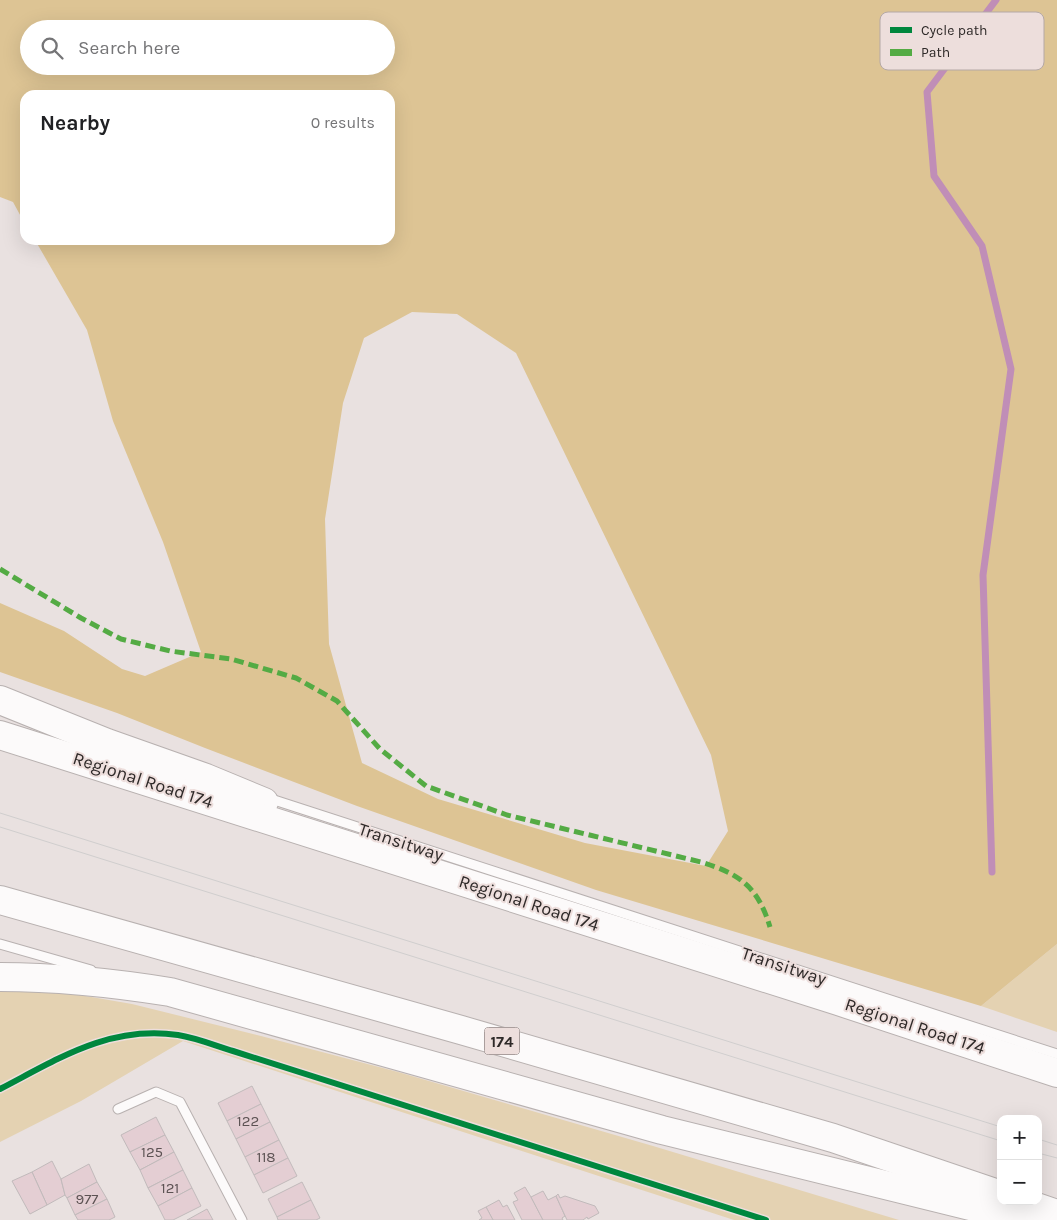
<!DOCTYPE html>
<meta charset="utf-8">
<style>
body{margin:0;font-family:Karla,sans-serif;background:#f6f6f6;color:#202124}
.controls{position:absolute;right:15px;bottom:15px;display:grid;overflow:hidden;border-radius:10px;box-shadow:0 5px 20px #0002}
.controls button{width:45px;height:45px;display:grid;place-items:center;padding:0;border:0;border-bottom:1px solid #e0e0e0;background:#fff;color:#202124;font:25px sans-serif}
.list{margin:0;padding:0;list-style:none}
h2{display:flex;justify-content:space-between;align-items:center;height:65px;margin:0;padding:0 20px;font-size:21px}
h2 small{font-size:16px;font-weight:400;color:#757577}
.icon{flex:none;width:28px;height:28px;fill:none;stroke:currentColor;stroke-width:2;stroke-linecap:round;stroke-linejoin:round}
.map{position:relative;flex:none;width:1057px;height:1220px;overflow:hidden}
.search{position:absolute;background:#fff;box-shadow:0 5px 20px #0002;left:20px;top:20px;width:375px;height:55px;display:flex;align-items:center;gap:12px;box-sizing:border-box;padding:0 18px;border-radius:28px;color:#757577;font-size:19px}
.panel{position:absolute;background:#fff;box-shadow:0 5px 20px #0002;left:20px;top:90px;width:375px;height:155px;border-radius:15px}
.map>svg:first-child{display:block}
.green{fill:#e4d2b2}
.forest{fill:#ddc494;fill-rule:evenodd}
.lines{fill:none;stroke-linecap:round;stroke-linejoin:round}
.stream{stroke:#c08eb7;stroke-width:7}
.building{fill:#e4ced3;stroke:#c1babb}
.service-casing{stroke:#b8b1b0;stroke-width:11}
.motorway-casing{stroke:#b8b1b0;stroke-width:30}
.service{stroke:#fcfafa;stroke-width:9}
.motorway{stroke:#fcfafa;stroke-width:28}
.tram{stroke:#d0cece;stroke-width:1}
.quiet{stroke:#54ab44;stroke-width:5;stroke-dasharray:10 5;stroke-linecap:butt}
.cycleway-casing{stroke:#eddedc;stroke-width:9}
.cycleway{stroke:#00873e;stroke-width:6}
.labels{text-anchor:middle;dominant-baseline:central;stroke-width:4;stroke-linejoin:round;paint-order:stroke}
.number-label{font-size:15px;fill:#5c5253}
.shield{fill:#eddedc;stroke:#675f5e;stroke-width:1}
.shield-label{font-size:16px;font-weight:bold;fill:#2e2928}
.street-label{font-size:18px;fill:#2e2928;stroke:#eddedc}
.key{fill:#eddedc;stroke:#b4a8a6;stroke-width:1}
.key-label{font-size:14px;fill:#2e2928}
</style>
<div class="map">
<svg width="1057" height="1220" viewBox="0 0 1057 1220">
<rect width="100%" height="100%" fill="#e9e1e0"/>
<g class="green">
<polygon points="1057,944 1057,1032 981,1006"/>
<polygon points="0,989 68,993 132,1004 261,1036 398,1072 653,1146 899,1220 734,1220 183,1041 81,1101 0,1142"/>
</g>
<path class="forest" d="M0 0H1057V944L981 1006 596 890 357 806 205 748 117 713 0 672V603L64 631 122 669 145 676 201 652 163 542 113 421 87 330 35 240H390V95H25V224L13 202 0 197ZM29 29H386V66H29ZM412 312 457 314 516 353 711 755 728 831 706 866 585 843 438 799 362 763 329 644 325 519 343 403 364 338Z"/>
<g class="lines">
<polyline class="stream" points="992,872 983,575 1011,369 982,246 934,176 927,92 996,0"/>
</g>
<g class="building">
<polygon points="252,1086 261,1104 227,1121 218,1103"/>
<polygon points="261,1104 270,1122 236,1139 227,1121"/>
<polygon points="156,1117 165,1135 130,1152 121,1135"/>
<polygon points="270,1122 279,1140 245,1157 236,1139"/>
<polygon points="165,1135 174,1152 140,1170 130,1152"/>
<polygon points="279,1140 288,1158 254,1175 245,1157"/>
<polygon points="174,1152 183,1170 148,1188 140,1170"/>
<polygon points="288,1158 297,1176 263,1193 254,1175"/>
<polygon points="52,1161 61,1179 65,1195 47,1205 32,1172"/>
<polygon points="89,1164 97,1182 67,1198 65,1195 61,1179"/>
<polygon points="183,1170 192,1188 158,1206 148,1188"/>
<polygon points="32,1172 47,1205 30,1214 12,1181"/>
<polygon points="97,1182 107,1199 75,1215 67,1198"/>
<polygon points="302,1182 311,1200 277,1217 268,1199"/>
<polygon points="525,1187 531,1197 543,1220 522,1220 513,1202 518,1200 514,1193"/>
<polygon points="192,1188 201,1206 173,1220 165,1220 158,1206"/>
<polygon points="543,1191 548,1200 556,1196 565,1216 562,1218 563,1220 543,1220 531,1197"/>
<polygon points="558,1194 560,1198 565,1196 595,1206 599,1213 588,1219 587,1217 583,1220 567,1220 556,1196"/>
<polygon points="107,1199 115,1217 109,1220 78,1220 75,1215"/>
<polygon points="311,1200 320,1218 316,1220 278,1220 277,1217"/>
<polygon points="499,1200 503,1207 507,1205 515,1220 493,1220 486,1207"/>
<polygon points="486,1207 493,1220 479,1220 482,1218 478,1211"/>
<polygon points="207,1209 213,1220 187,1220"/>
</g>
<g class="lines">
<defs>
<g id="service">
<polyline points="268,798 1057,1054"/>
<polyline points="0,944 91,970"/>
<polyline points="118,1109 156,1092 180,1102 242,1220"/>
</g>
<g id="motorway">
<polyline points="0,700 107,743 206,778 264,802"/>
<polyline points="0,735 838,1001 1057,1073"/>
<polyline points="0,900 461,1030 833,1138 1001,1195"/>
<path d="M0 977C58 977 114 983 170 992L662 1130 1027 1220"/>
<polyline points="1019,1201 1057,1214"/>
</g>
</defs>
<use href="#service" class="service-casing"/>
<use href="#motorway" class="motorway-casing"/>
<use href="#service" class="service"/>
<use href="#motorway" class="motorway"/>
<g class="tram">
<polyline points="0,813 1001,1127"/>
<polyline points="0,827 1001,1141"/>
<polyline points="1038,1139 1057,1145"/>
<polyline points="1038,1153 1057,1158"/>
</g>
<path class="quiet" d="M0 569 81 618 121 639 170 651 231 659 296 678 337 701 380 749 426 786 507 815 701 862C740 874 758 887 770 927"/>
<defs>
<path id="cycleway" d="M0 1089C58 1059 109 1025 178 1035 197 1038 216 1046 233 1051L766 1220"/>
</defs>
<use href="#cycleway" class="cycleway-casing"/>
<use href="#cycleway" class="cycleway"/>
</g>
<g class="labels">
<g class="number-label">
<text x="248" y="1121">122</text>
<text x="152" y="1152">125</text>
<text x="266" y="1157">118</text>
<text x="170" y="1188">121</text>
<text x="87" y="1199">977</text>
</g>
<rect class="shield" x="484.5" y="1027.5" width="35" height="27" rx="4"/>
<g class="shield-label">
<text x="502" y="1041">174</text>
</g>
<g class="street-label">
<text transform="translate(143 780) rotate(18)">Regional Road 174</text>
<text transform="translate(401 842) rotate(18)">Transitway</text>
<text transform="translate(529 903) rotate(18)">Regional Road 174</text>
<text transform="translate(784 966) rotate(18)">Transitway</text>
<text transform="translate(915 1026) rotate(18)">Regional Road 174</text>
</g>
</g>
<rect x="880" y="12" width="164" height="58" rx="8" class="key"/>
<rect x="890" y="27" width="22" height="6" fill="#00873e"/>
<rect x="890" y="49" width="22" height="7" fill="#54ab44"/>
<g class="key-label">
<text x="921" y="35">Cycle path</text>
<text x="921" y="57">Path</text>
</g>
</svg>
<div class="controls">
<button>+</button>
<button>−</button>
</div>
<div class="search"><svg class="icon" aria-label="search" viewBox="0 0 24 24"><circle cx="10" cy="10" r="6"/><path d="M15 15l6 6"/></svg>Search here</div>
<section class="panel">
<h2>Nearby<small>0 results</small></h2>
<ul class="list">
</ul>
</section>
</div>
